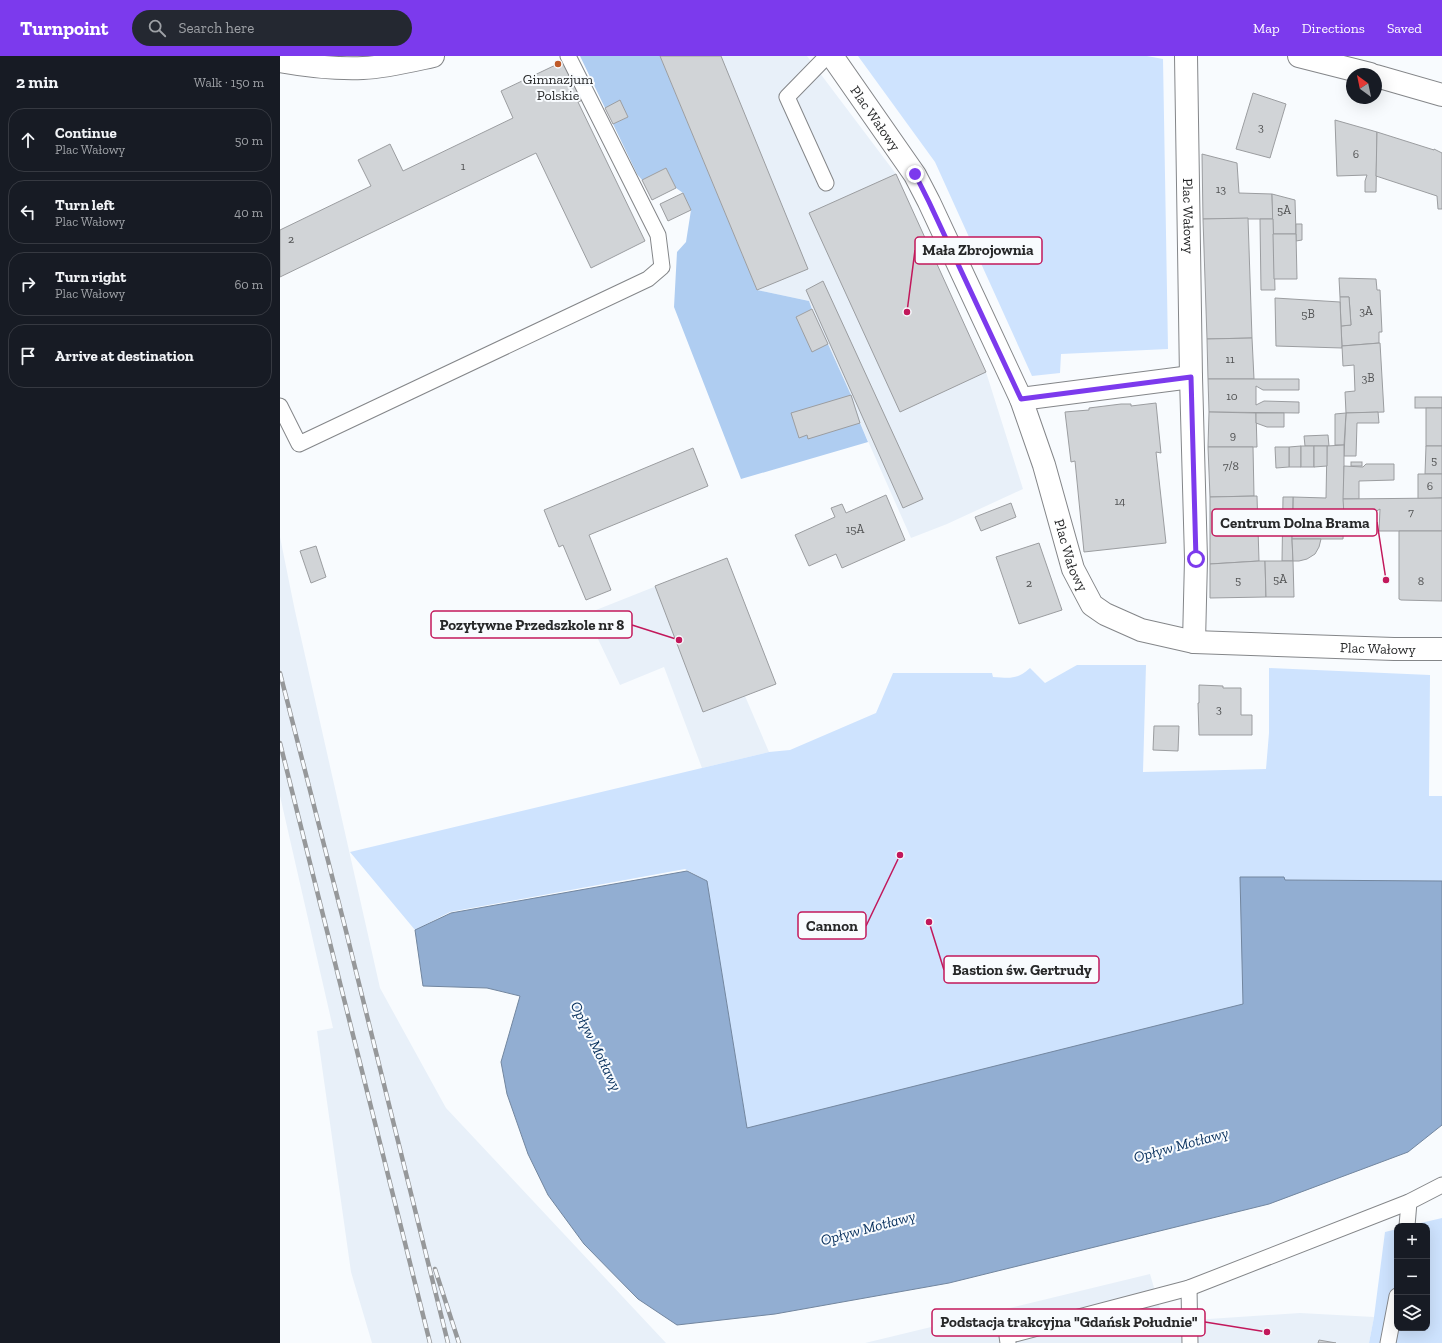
<!DOCTYPE html>
<meta charset="utf-8">
<style>
body{margin:0;font-family:"Zilla Slab",serif;background:#242831;color:#f1f3f6}
.controls{position:absolute;right:12px;bottom:12px;display:grid;overflow:hidden;border-radius:8px;box-shadow:0 4px 16px #0002}
.controls button{width:36px;height:36px;display:grid;place-items:center;padding:0;border:0;border-bottom:1px solid #363941;background:#171b24;color:#f1f3f6;font:20px sans-serif}
.compass{position:absolute;left:1066px;top:12px;width:36px;height:36px;border-radius:50%;background:#171b24;box-shadow:0 4px 16px #0002;rotate:327deg}
.stop{position:absolute;width:12px;height:12px;margin:-9px;border:3px solid #7c3aed;border-radius:50%;background:#fff}
.stop.end{background:#7c3aed;border-color:#fff;box-shadow:0 1px 4px #0008}
.list{margin:0;padding:0;list-style:none}
h2{display:flex;justify-content:space-between;align-items:center;height:52px;margin:0;padding:0 16px;font-size:17px}
h2 small{font-size:13px;font-weight:400;color:#9ea1a6}
.list li{display:grid;grid-template-columns:26px 1fr auto;gap:12px;align-items:center;box-sizing:border-box;height:64px;margin:0 8px 8px;padding:0 8px;border:1px solid #363941;border-radius:16px}
.list b{display:block;font-size:15px;white-space:nowrap}
.list p{margin:0;font-size:13px;white-space:nowrap;color:#9ea1a6}
.list em{font-size:13px;font-style:normal;color:#9ea1a6}
.icon{flex:none;width:22px;height:22px;fill:none;stroke:currentColor;stroke-width:2;stroke-linecap:round;stroke-linejoin:round}
.map{position:relative;flex:none;width:1162px;height:1287px;overflow:hidden}
header{display:flex;align-items:center;gap:24px;box-sizing:border-box;height:56px;padding:0 20px;background:#7c3aed;color:#fff}
header strong{font-size:19px}
nav{display:flex;gap:22px;margin-inline-start:auto;font-size:14px}
.search{width:280px;height:36px;background:#242831;display:flex;align-items:center;gap:10px;box-sizing:border-box;padding:0 14px;border-radius:22px;color:#9ea1a6;font-size:15px}
main{display:flex}
aside{flex:1;background:#171b24}
.map>svg:first-child{display:block}
.built{fill:#e8f0f9}
.green{fill:#cee3fe}
.forest{fill:#afcdf1}
.water{fill:#92aed2;stroke:#72869f}
.building{fill:#d1d4d7;stroke:#9b9da0}
.lines{fill:none;stroke-linecap:round;stroke-linejoin:round}
.lane-casing{stroke:#848689;stroke-width:17}
.street-casing{stroke:#848689;stroke-width:24}
.secondary-casing{stroke:#848689;stroke-width:24}
.lane{stroke:#fff;stroke-width:15}
.street{stroke:#fff;stroke-width:22}
.secondary{stroke:#fff;stroke-width:22}
.rail-casing{stroke:#96989a;stroke-width:4.5}
.rail{stroke:#f8fbfe;stroke-width:3;stroke-dasharray:9;stroke-linecap:butt}
.route{stroke:#7c3aed;stroke-width:5}
.poi-dot{fill:#bf5a28;stroke:#f8fbfe;stroke-width:1.5}
.labels{text-anchor:middle;dominant-baseline:central;stroke-width:4;stroke-linejoin:round;paint-order:stroke}
.number-label{font-size:12px;fill:#525354}
.poi-label{font-size:14px;fill:#272829;stroke:#f8fbfe}
.street-label{font-size:14px;fill:#272829;stroke:#f8fbfe}
.water-label{font-size:15px;font-style:italic;fill:#0b3360;stroke:#f8fbfe}
.leader{fill:none;stroke:#c2185b;stroke-width:1.5}
.callout-dot{fill:#c2185b;stroke:#f8fbfe;stroke-width:1.5}
.callout{fill:#f8fbfe;stroke:#c2185b;stroke-width:1.5}
.callout-label{font-size:15px;text-anchor:middle;font-weight:bold;fill:#272829}
</style>
<header>
<strong>Turnpoint</strong>
<div class="search"><svg class="icon" aria-label="search" viewBox="0 0 24 24"><circle cx="10" cy="10" r="6"/><path d="M15 15l6 6"/></svg>Search here</div>
<nav><a>Map</a><a>Directions</a><a>Saved</a></nav>
</header>
<main>
<aside>
<h2>2 min<small>Walk · 150 m</small></h2>
<ul class="list">
<li><svg class="icon" aria-label="ahead" viewBox="0 0 24 24"><path d="M12 20V5M6 11l6-6 6 6"/></svg><div><b>Continue</b><p>Plac Wałowy</p></div><em>50 m</em></li>
<li><svg class="icon" aria-label="left" viewBox="0 0 24 24"><path d="M17 20v-9H6M10 6l-5 5 5 5"/></svg><div><b>Turn left</b><p>Plac Wałowy</p></div><em>40 m</em></li>
<li><svg class="icon" aria-label="right" viewBox="0 0 24 24"><path d="M7 20v-9h11M14 6l5 5-5 5"/></svg><div><b>Turn right</b><p>Plac Wałowy</p></div><em>60 m</em></li>
<li><svg class="icon" aria-label="arrive" viewBox="0 0 24 24"><path d="M6 21V4h12l-3 4 3 4H6"/></svg><div><b>Arrive at destination</b></div></li>
</ul>
</aside>
<div class="map">
<svg width="1162" height="1287" viewBox="0 0 1162 1287">
<rect width="100%" height="100%" fill="#f8fbfe"/>
<g class="built">
<polygon points="381,0 527,0 616,118 706,316 743,433 667,468 631,482 580,367 571,339 529,245 477,234"/>
<polygon points="0,481 15,555 100,932 166,1052 386,1287 92,1287 71,1216 37,975 53,972 0,740"/>
<polygon points="447,502 496,628 465,640 489,696 422,712 384,611 340,629 306,558"/>
<polygon points="870,1218 884,1266 1020,1257 1094,1261 1089,1287 585,1287"/>
</g>
<g class="green">
<polygon points="578,0 867,0 883,3 888,293 781,298 780,317 752,320 655,106"/>
<path d="M797 609H866L863 716 986 713 989 677V612L1150 619 1149 740H1162V825L1004 824 964 948 467 1072 427 825 405 813 170 856 135 874 70 796 489 696 510 694 596 657 613 617H712L713 621C730 622 737 624 750 612L765 627Z"/>
<polygon points="1162,1162 1162,1287 1089,1287 1094,1261 1105,1176 1117,1173 1117,1272 1147,1272 1147,1170 1128,1170"/>
</g>
<polygon class="forest" points="300,0 380,0 477,234 529,245 532,253 516,261 532,295 548,288 571,339 580,367 588,386 461,423 394,251 397,196 406,186 411,154 403,137 396,132 386,112 362,124 357,118 333,68 348,61 340,45 325,52"/>
<polygon class="water" points="407,815 427,825 467,1072 963,948 960,821 1004,821 1005,824 1162,825 1162,1069 1128,1096 989,1148 669,1227 495,1258 397,1269 358,1243 304,1188 268,1139 248,1098 227,1038 221,1006 240,940 207,932 143,930 135,874 171,857"/>
<g class="building">
<polygon points="380,0 441,0 528,213 477,234"/>
<polygon points="284,5 303,44 298,46 365,185 311,212 256,97 0,221 0,174 91,130 78,104 110,88 123,115 233,62 221,35"/>
<polygon points="973,37 1006,48 990,102 956,93"/>
<polygon points="340,44 348,61 333,68 325,52"/>
<polygon points="1055,64 1097,76 1096,136 1085,136 1085,125 1087,119 1057,120"/>
<polygon points="1097,76 1154,94 1154,93 1162,97 1162,153 1158,153 1157,140 1096,120"/>
<polygon points="922,98 957,107 959,137 992,138 993,163 923,163"/>
<polygon points="386,112 396,132 372,144 362,124"/>
<polygon points="616,118 706,316 620,356 529,157"/>
<polygon points="403,137 411,154 388,165 380,148"/>
<polygon points="992,138 1015,144 1016,178 993,178"/>
<polygon points="968,162 972,282 927,283 923,163"/>
<polygon points="980,163 993,163 995,234 981,234"/>
<polygon points="1016,168 1022,168 1022,184 1016,185"/>
<polygon points="993,178 1016,178 1017,223 994,223"/>
<polygon points="1059,222 1096,223 1097,234 1100,234 1102,276 1099,276 1099,287 1062,290 1061,270 1071,269 1069,241 1060,241"/>
<polygon points="543,225 643,443 623,452 526,234"/>
<polygon points="1060,241 1069,241 1071,269 1061,270"/>
<polygon points="995,242 1060,246 1062,292 996,290"/>
<polygon points="532,253 548,288 532,296 516,261"/>
<polygon points="972,282 974,323 928,323 927,283"/>
<polygon points="1100,287 1104,356 1066,357 1065,336 1075,335 1074,309 1063,310 1062,290"/>
<polygon points="928,323 1019,323 1019,334 983,334 976,330 976,349 984,345 1019,346 1019,357 929,356"/>
<polygon points="571,339 580,367 528,383 527,379 519,382 511,357"/>
<rect x="1135" y="341" width="27" height="11"/>
<polygon points="876,347 881,397 876,396 886,487 804,496 795,405 791,406 785,356 809,354 809,352 841,348 851,348 851,350"/>
<rect x="1146" y="352" width="16" height="38"/>
<polygon points="929,356 976,357 977,391 928,391"/>
<polygon points="1098,356 1099,367 1077,367 1076,400 1064,400 1066,357"/>
<polygon points="976,357 1004,357 1004,371 987,371 976,367"/>
<polygon points="1066,357 1064,389 1055,389 1055,358"/>
<polygon points="1048,379 1049,390 1025,390 1024,380"/>
<polygon points="1064,389 1064,459 1013,459 1013,441 1046,442 1047,390"/>
<polygon points="1021,390 1021,411 1009,411 1009,391"/>
<rect x="1021" y="390" width="13" height="21"/>
<polygon points="1034,390 1047,390 1047,410 1034,411"/>
<polygon points="1146,390 1162,390 1162,418 1145,418"/>
<polygon points="928,391 973,391 974,440 930,441"/>
<polygon points="995,391 1009,391 1009,411 996,412"/>
<polygon points="413,392 428,430 309,479 331,534 306,544 283,489 279,491 264,454"/>
<rect x="1071" y="406" width="11" height="4"/>
<polygon points="1086,408 1114,408 1114,424 1079,425 1079,443 1063,443 1064,410 1083,411"/>
<polygon points="1138,418 1162,418 1162,442 1138,443"/>
<polygon points="606,439 625,484 562,512 556,498 529,510 515,479 555,461 551,452 562,448 566,457"/>
<polygon points="977,440 979,505 930,508 930,441"/>
<polygon points="1003,441 1013,441 1012,483 1013,505 1002,505"/>
<polygon points="1162,442 1162,475 1099,475 1100,453 1088,460 1064,459 1063,443"/>
<polygon points="731,447 736,461 701,475 695,461"/>
<polygon points="1013,459 1064,459 1063,483 1012,483"/>
<polygon points="1119,475 1162,475 1162,545 1121,544 1119,543"/>
<polygon points="1012,483 1041,483 1039,491 1035,498 1027,503 1019,505 1013,505"/>
<polygon points="759,487 782,554 739,568 716,501"/>
<polygon points="36,490 46,521 31,527 20,495"/>
<polygon points="447,502 496,628 423,656 375,530"/>
<polygon points="979,505 985,505 986,541 930,542 930,508"/>
<polygon points="985,505 1013,505 1014,541 986,541"/>
<polygon points="919,629 943,630 943,632 961,632 961,659 972,659 972,679 919,679 918,647 919,647"/>
<polygon points="874,670 899,670 898,695 873,694"/>
<polygon points="1039,1284 1056,1287 1038,1287"/>
</g>
<g class="lines">
<defs>
<g id="lane">
<polyline points="546,127 507,41 547,0"/>
<polyline points="0,350 19,388 368,223 382,211 378,179 288,0"/>
<polyline points="1127,1170 1129,1146"/>
<polyline points="909,1232 910,1287"/>
<polyline points="728,1287 727,1280 909,1232 1129,1146 1162,1129"/>
<polyline points="1108,1287 1117,1240"/>
</g>
<g id="street">
<path id="s1" d="M552 0 635 119 649 146 741 343 764 409 793 513 812 549 825 558 861 574 914 586 1114 593H1162"/>
<path id="s2" d="M906 0 911 321 916 503 914 586"/>
<polyline points="741,343 911,321"/>
</g>
<g id="secondary">
<polyline points="1019,0 1090,18"/>
<path d="M0 5C27 10 55 13 83 12 106 11 130 5 153 0"/>
<polyline points="1096,20 1162,39"/>
</g>
</defs>
<use href="#lane" class="lane-casing"/>
<use href="#street" class="street-casing"/>
<use href="#secondary" class="secondary-casing"/>
<use href="#lane" class="lane"/>
<use href="#street" class="street"/>
<use href="#secondary" class="secondary"/>
<defs>
<g id="rail">
<polyline points="0,617 65,871 168,1287"/>
<polyline points="0,687 150,1287"/>
<polyline points="155,1213 179,1287"/>
</g>
</defs>
<use href="#rail" class="rail-casing"/>
<use href="#rail" class="rail"/>
</g>
<g class="lines">
<polyline class="route" points="635,118 649,146 741,343 911,321 916,503"/>
</g>
<circle class="poi-dot" cx="278" cy="8" r="4"/>
<g class="labels">
<g class="number-label">
<text x="981" y="71">3</text>
<text x="1076" y="98">6</text>
<text x="183" y="110">1</text>
<text x="941" y="133">13</text>
<text x="1004" y="154">5A</text>
<text x="11" y="183">2</text>
<text x="1086" y="255">3A</text>
<text x="1028" y="258">5B</text>
<text x="950" y="303">11</text>
<text x="1088" y="322">3B</text>
<text x="952" y="340">10</text>
<text x="953" y="379">9</text>
<text x="1154" y="404">5</text>
<text x="951" y="410">7/8</text>
<text x="1150" y="430">6</text>
<text x="840" y="445">14</text>
<text x="1131" y="456">7</text>
<text x="575" y="473">15A</text>
<text x="1000" y="523">5A</text>
<text x="958" y="524">5</text>
<text x="1141" y="525">8</text>
<text x="749" y="527">2</text>
<text x="939" y="653">3</text>
</g>
<g class="poi-label">
<text x="278" y="23">Gimnazjum<tspan x="278" dy="16">Polskie</tspan></text>
</g>
<g class="street-label">
<text stroke="none"><textPath href="#s1" startOffset="76">Plac Wałowy</textPath></text>
<text stroke="none"><textPath href="#s2" startOffset="160">Plac Wałowy</textPath></text>
<text stroke="none"><textPath href="#s1" startOffset="557">Plac Wałowy</textPath></text>
<text stroke="none"><textPath href="#s1" startOffset="905">Plac Wałowy</textPath></text>
</g>
<g class="water-label">
<text transform="translate(316 990) rotate(64)">Opływ Motławy</text>
<text transform="translate(901 1089) rotate(-15)">Opływ Motławy</text>
<text transform="translate(588 1172) rotate(-15)">Opływ Motławy</text>
</g>
</g>
<path class="leader" d="M627 256L635 194M1106 524L1097 466M399 584L352 569M620 799L586 870M649 866L664 914M987 1276L925 1266"/>
<g class="callout-dot">
<circle cx="627" cy="256" r="4"/>
<circle cx="1106" cy="524" r="4"/>
<circle cx="399" cy="584" r="4"/>
<circle cx="620" cy="799" r="4"/>
<circle cx="649" cy="866" r="4"/>
<circle cx="987" cy="1276" r="4"/>
</g>
<g class="callout">
<rect x="635" y="181" width="127" height="27" rx="4"/>
<rect x="932" y="453" width="165" height="27" rx="4"/>
<rect x="151" y="555" width="201" height="27" rx="4"/>
<rect x="518" y="856" width="68" height="27" rx="4"/>
<rect x="664" y="900" width="155" height="27" rx="4"/>
<rect x="652" y="1253" width="273" height="27" rx="4"/>
</g>
<g class="callout-label">
<text x="698" y="199">Mała Zbrojownia</text>
<text x="1015" y="472">Centrum Dolna Brama</text>
<text x="252" y="574">Pozytywne Przedszkole nr 8</text>
<text x="552" y="875">Cannon</text>
<text x="742" y="919">Bastion św. Gertrudy</text>
<text x="789" y="1271">Podstacja trakcyjna "Gdańsk Południe"</text>
</g>
</svg>
<div class="controls">
<button>+</button>
<button>−</button>
<button><svg class="icon" aria-label="layers" viewBox="0 0 24 24"><path d="M12 4l9 5-9 5-9-5zM3 14l9 5 9-5"/></svg></button>
</div>
<svg class="compass" viewBox="-18 -18 36 36"><path d="M0-13l5 13h-10z" fill="#e53935"/><path d="M0 13l5-13h-10z" fill="#9ea1a6"/></svg>
<div class="stop" style="left:916px;top:503px"></div>
<div class="stop end" style="left:635px;top:118px"></div>
</div>
</main>
